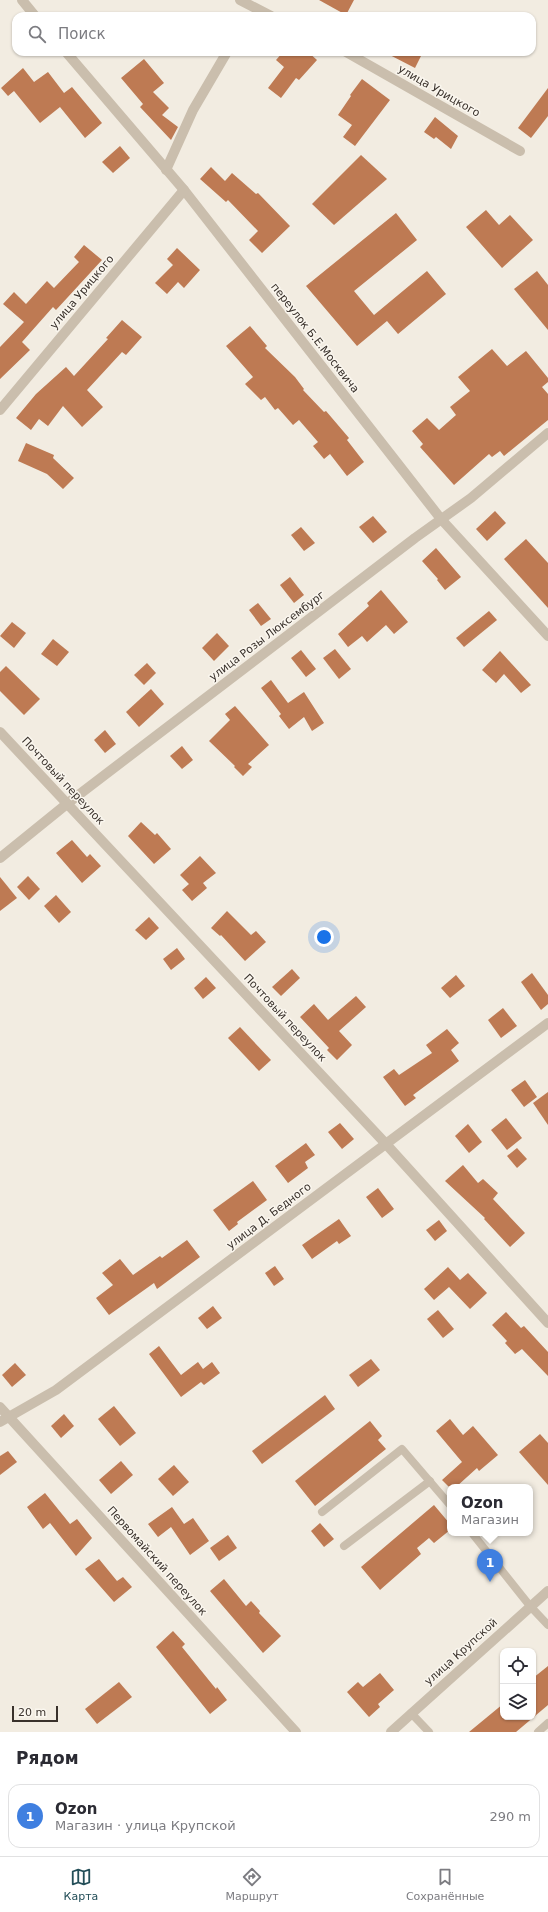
<!DOCTYPE html>
<html lang="ru">
<meta charset="utf-8">
<style>
body{margin:0;font-family:"DejaVu Sans",sans-serif;background:#f7f7f7;color:#2b2b33}
.controls{position:absolute;right:12px;bottom:12px;display:grid;overflow:hidden;border-radius:8px;box-shadow:0 1px 3px #0004}
.controls button{width:36px;height:36px;display:grid;place-items:center;padding:0;border:0;border-bottom:1px solid #e1e1e2;background:#fff;color:#2b2b33;font:20px sans-serif}
.scale{position:absolute;left:12px;bottom:10px;width:46px;box-sizing:border-box;padding-left:4px;border:2px solid #39312b;border-top:0;font-size:11px;line-height:14px;white-space:nowrap;color:#39312b;-webkit-text-stroke:3px #faf6ee;paint-order:stroke}
.you{position:absolute;left:324px;top:937px;width:14px;height:14px;margin:-10px;border:3px solid #fff;border-radius:50%;background:#1a73e8;box-shadow:0 0 0 6px #1a73e833}
.badge{display:grid;place-items:center;width:26px;height:26px;border-radius:50%;background:#234e58;color:#fff;font-size:13px;font-weight:700}
.pin{position:absolute;translate:-50% -33px;filter:drop-shadow(0 1px 2px #0008)}
.pin::after{content:'';position:absolute;top:21px;width:14px;height:12px;background:inherit;clip-path:polygon(0 0,100% 0,50% 100%)}
.popup{position:absolute;left:447px;top:1484px;width:86px;height:52px;box-sizing:border-box;display:grid;place-content:center;border-radius:8px;background:#fff;filter:drop-shadow(0 1px 3px #0005);font-size:13px;white-space:nowrap;color:#7c7c81}
.popup b{font-size:15px;color:#2b2b33}
.popup::after{content:'';position:absolute;left:50%;top:100%;margin-left:-8px;border:8px solid transparent;border-top-color:#fff}
.list{margin:0;padding:0;list-style:none}
h2{display:flex;justify-content:space-between;align-items:center;height:52px;margin:0;padding:0 16px;font-size:17px}
h2 small{font-size:13px;font-weight:400;color:#7c7c81}
.list li{display:grid;grid-template-columns:26px 1fr auto;gap:12px;align-items:center;box-sizing:border-box;height:64px;margin:0 8px 8px;padding:0 8px;border:1px solid #e1e1e2;border-radius:12px}
.list b{display:block;font-size:15px;white-space:nowrap}
.list p{margin:0;font-size:13px;white-space:nowrap;color:#7c7c81}
.list em{font-size:13px;font-style:normal;color:#7c7c81}
.icon{flex:none;width:22px;height:22px;fill:none;stroke:currentColor;stroke-width:2;stroke-linecap:round;stroke-linejoin:round}
.map{position:relative;flex:none;width:548px;height:1732px;overflow:hidden}
.search{position:absolute;background:#fff;box-shadow:0 1px 3px #0004;left:12px;right:12px;top:12px;height:44px;display:flex;align-items:center;gap:10px;box-sizing:border-box;padding:0 14px;border-radius:12px;color:#7c7c81;font-size:15px}
.sheet{height:124px;background:#fff}
nav{display:flex;justify-content:space-around;align-items:center;box-sizing:border-box;height:56px;border-top:1px solid #e1e1e2;background:#fff;font-size:11px;color:#7c7c81}
nav a{display:grid;justify-items:center;gap:2px}
nav .on{color:#234e58}
.map>svg:first-child{display:block}
.building{fill:#be7a53}
.lines{fill:none;stroke-linecap:round;stroke-linejoin:round}
.lane{stroke:#cabead;stroke-width:8}
.street{stroke:#cabead;stroke-width:10}
.labels{text-anchor:middle;dominant-baseline:central;stroke-width:3;stroke-linejoin:round;paint-order:stroke}
.street-label{font-size:11px;fill:#39312b;stroke:#faf6ee}
</style>
<div class="map">
<svg width="548" height="1732" viewBox="0 0 548 1732">
<rect width="100%" height="100%" fill="#f2ece1"/>
<g class="building">
<polygon points="319,0 354,0 346,15"/>
<polygon points="283,52 308,52 317,60 299,80 296,78 281,98 268,88 284,67 276,60"/>
<polygon points="384,52 423,52 415,68"/>
<polygon points="144,59 164,83 153,92 169,108 162,115 178,127 171,140 140,107 143,104 121,78"/>
<polygon points="23,68 34,82 48,72 64,93 72,87 102,123 85,138 60,107 40,123 14,91 8,96 1,88"/>
<polygon points="362,79 390,100 355,146 343,137 352,125 338,115 351,96 350,95"/>
<polygon points="548,88 548,116 531,138 518,128"/>
<polygon points="435,117 458,136 451,149 436,137 434,139 424,132"/>
<polygon points="120,146 130,158 113,173 102,162"/>
<polygon points="361,155 387,179 334,225 312,204"/>
<polygon points="211,167 225,181 232,173 256,194 258,193 290,226 262,253 249,240 258,231 228,200 226,202 200,179"/>
<polygon points="486,210 499,225 510,215 533,240 502,268 466,227"/>
<polygon points="396,213 417,240 354,291 374,315 427,271 446,294 398,334 387,321 357,346 306,286"/>
<polygon points="84,245 102,260 56,310 53,307 22,342 30,350 0,379 0,347 24,322 3,304 14,292 26,304 47,281 54,288 79,262 74,257"/>
<polygon points="177,248 200,270 184,288 178,282 167,294 155,283 173,265 167,259"/>
<polygon points="537,271 548,285 548,330 514,289"/>
<polygon points="122,320 142,337 126,355 122,352 87,390 103,407 82,427 63,406 48,426 39,419 31,430 16,418 36,394 66,367 74,376 108,339 106,338"/>
<polygon points="250,326 267,346 265,348 295,377 304,389 303,390 324,412 326,411 349,438 347,440 364,462 347,476 330,454 324,459 313,446 318,442 299,420 293,425 278,408 275,410 265,397 261,400 245,384 253,377 226,346"/>
<polygon points="492,349 507,366 526,351 548,378 548,382 542,387 548,394 548,420 504,456 500,451 492,457 489,454 454,485 420,447 423,444 412,431 427,418 439,430 456,415 450,407 470,391 458,377"/>
<polygon points="26,443 54,455 53,458 74,478 63,489 47,474 18,461"/>
<polygon points="495,511 506,523 487,541 476,529"/>
<polygon points="373,516 387,532 373,543 359,527"/>
<polygon points="301,527 315,543 304,551 291,535"/>
<polygon points="526,539 548,563 548,608 504,559"/>
<polygon points="436,548 461,577 445,590 437,580 438,579 422,561"/>
<polygon points="290,577 304,595 294,603 280,585"/>
<polygon points="381,590 408,622 394,634 386,625 367,642 362,636 348,647 338,634 369,606 367,603"/>
<polygon points="258,603 271,619 261,626 249,610"/>
<polygon points="489,611 497,620 464,647 456,638"/>
<polygon points="12,622 26,633 14,648 0,636"/>
<polygon points="217,633 229,646 214,661 202,648"/>
<polygon points="53,639 69,652 57,666 41,654"/>
<polygon points="335,649 351,669 339,679 323,658"/>
<polygon points="301,650 316,669 306,677 291,658"/>
<polygon points="500,651 531,685 521,693 504,674 496,683 482,670"/>
<polygon points="147,663 156,673 144,685 134,675"/>
<polygon points="6,666 40,699 24,715 0,691 0,672"/>
<polygon points="271,680 288,703 304,692 324,723 312,731 304,717 289,729 279,716 281,714 261,688"/>
<polygon points="151,689 164,704 139,727 126,712"/>
<polygon points="235,706 269,745 248,764 252,767 243,776 234,767 235,766 209,741 230,720 225,714"/>
<polygon points="105,730 116,744 105,753 94,740"/>
<polygon points="182,746 193,760 182,769 170,756"/>
<polygon points="141,822 155,835 157,833 171,849 154,864 128,836"/>
<polygon points="72,840 87,857 90,854 101,866 82,883 56,853"/>
<polygon points="200,856 216,873 203,883 207,888 192,901 182,890 189,884 180,875"/>
<polygon points="28,876 40,889 29,900 17,887"/>
<polygon points="0,877 17,898 0,911"/>
<polygon points="56,895 71,912 59,923 44,906"/>
<polygon points="227,911 251,935 256,931 266,942 245,961 221,935 220,936 211,928"/>
<polygon points="149,917 159,928 146,940 135,930"/>
<polygon points="177,948 185,959 171,970 163,959"/>
<polygon points="292,969 300,978 281,996 272,987"/>
<polygon points="532,973 548,995 548,1004 541,1010 521,982"/>
<polygon points="456,975 465,986 450,998 441,988"/>
<polygon points="206,977 216,988 203,999 194,988"/>
<polygon points="356,996 366,1007 339,1031 352,1045 337,1060 327,1050 329,1048 300,1017 314,1004 328,1020"/>
<polygon points="503,1008 517,1026 501,1038 488,1020"/>
<polygon points="240,1027 271,1060 259,1071 228,1038"/>
<polygon points="447,1029 459,1043 451,1050 459,1061 413,1095 416,1098 405,1106 383,1077 394,1069 399,1075 432,1053 426,1045"/>
<polygon points="525,1080 537,1097 524,1107 511,1090"/>
<polygon points="548,1092 548,1125 533,1103"/>
<polygon points="506,1118 522,1138 507,1150 491,1130"/>
<polygon points="340,1123 354,1139 342,1149 328,1132"/>
<polygon points="468,1124 482,1142 469,1153 455,1136"/>
<polygon points="306,1143 315,1155 305,1162 308,1168 288,1183 275,1166"/>
<polygon points="517,1148 527,1159 517,1168 507,1156"/>
<polygon points="463,1165 478,1183 483,1179 498,1193 493,1199 525,1233 510,1247 484,1219 485,1218 445,1181"/>
<polygon points="253,1181 267,1200 237,1222 238,1224 229,1231 213,1210"/>
<polygon points="378,1188 394,1209 382,1218 366,1197"/>
<polygon points="339,1219 351,1236 339,1244 337,1241 312,1259 302,1245"/>
<polygon points="439,1220 447,1231 435,1241 426,1230"/>
<polygon points="187,1240 200,1257 157,1289 154,1283 109,1315 96,1298 113,1285 102,1273 120,1259 133,1275 160,1256 162,1258"/>
<polygon points="275,1266 284,1279 274,1286 265,1273"/>
<polygon points="448,1267 460,1280 468,1273 487,1293 470,1309 449,1287 434,1300 424,1289"/>
<polygon points="213,1306 222,1318 207,1329 198,1318"/>
<polygon points="438,1310 454,1329 443,1338 427,1319"/>
<polygon points="506,1312 521,1328 524,1326 548,1352 548,1376 522,1349 515,1354 505,1343 507,1341 492,1325"/>
<polygon points="159,1346 181,1375 198,1362 203,1369 212,1362 220,1373 204,1385 201,1382 181,1397 149,1354"/>
<polygon points="371,1359 380,1370 358,1387 349,1375"/>
<polygon points="15,1363 26,1375 12,1387 2,1375"/>
<polygon points="325,1395 335,1409 262,1464 252,1451"/>
<polygon points="114,1406 136,1433 120,1446 98,1419"/>
<polygon points="64,1414 74,1426 61,1438 51,1426"/>
<polygon points="450,1419 463,1435 473,1426 498,1455 479,1471 477,1468 456,1487 450,1488 442,1480 462,1462 436,1431"/>
<polygon points="370,1421 382,1436 378,1440 386,1449 315,1506 295,1481"/>
<polygon points="540,1434 548,1443 548,1485 519,1452"/>
<polygon points="8,1451 17,1462 0,1475 0,1456"/>
<polygon points="121,1461 133,1475 111,1494 99,1480"/>
<polygon points="174,1465 189,1482 173,1496 158,1479"/>
<polygon points="45,1493 70,1524 77,1519 92,1538 76,1556 50,1523 43,1529 27,1507"/>
<polygon points="434,1505 450,1524 450,1530 434,1543 429,1538 417,1548 421,1554 380,1590 361,1567"/>
<polygon points="172,1507 184,1524 193,1518 209,1541 190,1555 171,1527 158,1537 148,1524"/>
<polygon points="320,1523 334,1539 324,1547 311,1531"/>
<polygon points="228,1535 237,1548 219,1561 210,1548"/>
<polygon points="99,1559 117,1581 123,1577 132,1587 114,1602 85,1569"/>
<polygon points="224,1579 246,1606 251,1601 260,1611 259,1613 281,1636 263,1653 210,1591"/>
<polygon points="173,1631 185,1644 182,1647 216,1689 217,1687 227,1700 210,1714 156,1647"/>
<polygon points="548,1666 548,1705 516,1732 469,1732 503,1704 503,1717 533,1717 533,1678"/>
<polygon points="380,1673 394,1690 378,1704 380,1707 369,1717 347,1692 358,1682 363,1687"/>
<polygon points="119,1682 132,1697 97,1724 85,1709"/>
</g>
<g class="lines">
<g class="lane">
<polyline points="322,1512 402,1449 450,1505"/>
<polyline points="472,1533 530,1606 548,1625"/>
<polyline points="344,1546 430,1481"/>
<polyline points="411,1713 429,1732"/>
<polyline points="538,1732 548,1723"/>
</g>
<g class="street">
<polyline points="22,0 35,16"/>
<polyline points="240,0 271,16"/>
<polyline points="66,52 184,190 441,519 548,636"/>
<polyline points="346,52 520,151"/>
<polyline points="166,170 193,110 227,52"/>
<polyline points="0,410 184,190"/>
<polyline points="0,732 386,1144 548,1323"/>
<polyline points="0,858 68,803 415,538 471,498 548,433"/>
<polyline points="0,1407 296,1732"/>
<polyline points="0,1422 56,1390 548,1023"/>
<polyline points="391,1732 548,1591"/>
</g>
</g>
<g class="labels">
<g class="street-label">
<text transform="translate(439 91) rotate(30)">улица Урицкого</text>
<text transform="translate(82 292) rotate(-50)">улица Урицкого</text>
<text transform="translate(315 338) rotate(52)">переулок Б.Е.Москвича</text>
<text transform="translate(267 636) rotate(-37)">улица Розы Люксембург</text>
<text transform="translate(63 781) rotate(47)">Почтовый переулок</text>
<text transform="translate(285 1018) rotate(47)">Почтовый переулок</text>
<text transform="translate(269 1216) rotate(-37)">улица Д. Бедного</text>
<text transform="translate(157 1561) rotate(48)">Первомайский переулок</text>
<text transform="translate(461 1652) rotate(-42)">улица Крупской</text>
</g>
</g>
</svg>
<div class="controls">
<button><svg class="icon" aria-label="locate" viewBox="0 0 24 24"><circle cx="12" cy="12" r="6"/><path d="M12 2v4M12 18v4M2 12h4M18 12h4"/></svg></button>
<button><svg class="icon" aria-label="layers" viewBox="0 0 24 24"><path d="M12 4l9 5-9 5-9-5zM3 14l9 5 9-5"/></svg></button>
</div>
<div class="scale">20 m</div>
<div class="you"></div>
<div class="pin badge" style="left:490px;top:1582px;background:#3f7fe0">1</div>
<div class="popup"><b>Ozon</b>Магазин</div>
<div class="search"><svg class="icon" aria-label="search" viewBox="0 0 24 24"><circle cx="10" cy="10" r="6"/><path d="M15 15l6 6"/></svg>Поиск</div>
</div>
<section class="sheet">
<h2>Рядом<small></small></h2>
<ul class="list">
<li><span class="badge" style="background:#3f7fe0">1</span><div><b>Ozon</b><p>Магазин · улица Крупской</p></div><em>290 m</em></li>
</ul>
</section>
<nav>
<a class="on"><svg class="icon" aria-label="map" viewBox="0 0 24 24"><path d="M3 6l6-2 6 2 6-2v14l-6 2-6-2-6 2zM9 4v14M15 6v14"/></svg>Карта</a>
<a><svg class="icon" aria-label="directions" viewBox="0 0 24 24"><path d="M12 3l9 9-9 9-9-9zM9 14v-3h6M13 9l2 2-2 2"/></svg>Маршрут</a>
<a><svg class="icon" aria-label="saved" viewBox="0 0 24 24"><path d="M7 4h10v16l-5-4-5 4z"/></svg>Сохранённые</a>
</nav>
